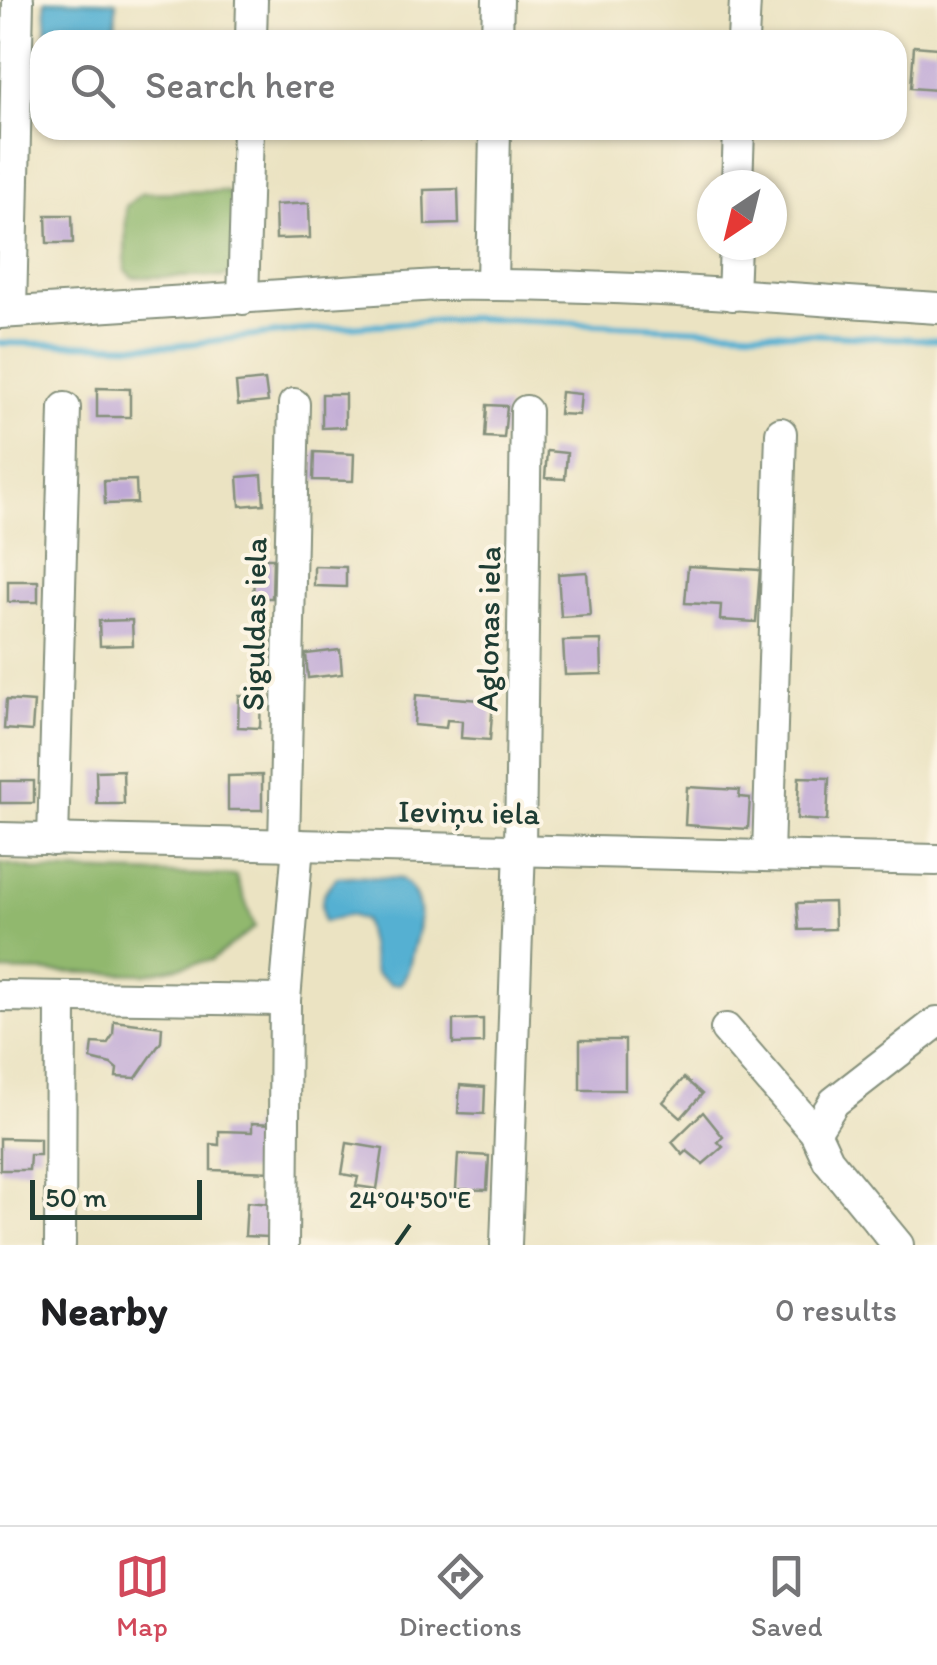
<!DOCTYPE html>
<meta charset="utf-8">
<style>
body{margin:0;font-family:Itim,sans-serif;background:#f6f6f6;color:#202124}
.compass{position:absolute;left:697px;top:170px;width:90px;height:90px;border-radius:50%;background:#fff;box-shadow:0 2px 8px #0004;rotate:215deg}
.scale{position:absolute;left:30px;bottom:25px;width:172px;box-sizing:border-box;padding-left:10px;border:5px solid #1f3d34;border-top:0;font-size:28px;line-height:35px;white-space:nowrap;color:#1f3d34;-webkit-text-stroke:8px #fcf5e5;paint-order:stroke}
.list{margin:0;padding:0;list-style:none}
h2{display:flex;justify-content:space-between;align-items:center;height:130px;margin:0;padding:0 40px;font-size:42px}
h2 small{font-size:32px;font-weight:400;color:#757577}
.icon{flex:none;width:55px;height:55px;fill:none;stroke:currentColor;stroke-width:2;stroke-linecap:round;stroke-linejoin:round}
.map{position:relative;flex:none;width:937px;height:1245px;overflow:hidden}
.search{position:absolute;background:#fff;box-shadow:0 2px 8px #0004;left:30px;right:30px;top:30px;height:110px;display:flex;align-items:center;gap:25px;box-sizing:border-box;padding:0 35px;border-radius:30px;color:#757577;font-size:38px}
.sheet{height:280px;background:#fff}
nav{display:flex;justify-content:space-around;align-items:center;box-sizing:border-box;height:140px;border-top:2px solid #e0e0e0;background:#fff;font-size:28px;color:#757577}
nav a{display:grid;justify-items:center;gap:5px}
nav .on{color:#d1495b}
.map>svg:first-child{display:block}
.forest{fill:#91b86e;stroke:#587a51;stroke-width:2.5}
.water{fill:#54b0d2;stroke:#3a7683;stroke-width:2.5}
.lines{fill:none;stroke-linecap:round;stroke-linejoin:round}
.stream{stroke:#54b0d2;stroke-width:6}
.building{fill:#bfa9d6}
.minor-casing{stroke:#85907b;stroke-width:34}
.minor{stroke:#fff;stroke-width:30}
.ticks{fill:none;stroke:#1f3d34;stroke-width:4}
.labels{text-anchor:middle;dominant-baseline:central;stroke-width:8;stroke-linejoin:round;paint-order:stroke}
.street-label{font-size:32px;fill:#1f3d34;stroke:#fcf5e5}
.ticks-label{font-size:25px;text-anchor:middle;fill:#1f3d34;stroke:#fcf5e5;stroke-width:8;stroke-linejoin:round;paint-order:stroke}
</style>
<div class="map">
<svg width="937" height="1245" viewBox="0 0 937 1245">
<rect width="100%" height="100%" fill="#fcf5e5"/>
<filter id="ink" filterUnits="userSpaceOnUse"><feTurbulence type="fractalNoise" baseFrequency=".01" numOctaves="2"/><feDisplacementMap in="SourceGraphic" scale="20" xChannelSelector="R" yChannelSelector="G"/><feConvolveMatrix kernelMatrix="1 2 1 2 8 2 1 2 1" color-interpolation-filters="sRGB"/></filter>
<filter id="wash" filterUnits="userSpaceOnUse"><feTurbulence type="fractalNoise" baseFrequency=".0048" numOctaves="4" result="noise"/><feDisplacementMap in="SourceGraphic" scale="40" xChannelSelector="R" yChannelSelector="G"/><feGaussianBlur stdDeviation="2.25" result="paint"/><feColorMatrix in="noise" values="0 0 0 0 0 0 0 0 0 0 0 0 0 0 0 0 0 1.4 0 .05"/><feComposite in="paint" operator="in"/></filter>
<g filter="url(#wash)">
<rect width="100%" height="100%" fill="#ebe3c2"/>
<g class="forest">
<polygon points="226,191 236,201 234,270 225,277 132,277 125,270 126,206 142,193"/>
<polygon points="0,863 37,870 236,876 255,927 212,960 145,974 0,971"/>
</g>
<g class="water">
<polygon points="45,0 116,2 115,40 47,40"/>
<path d="M352 876 401 879C425 896 421 923 414 946 409 961 411 972 400 984H391L375 973 364 920 349 915 324 922C319 901 322 892 337 877Z"/>
</g>
<g class="lines">
<polyline class="stream" points="0,343 172,346 294,331 473,318 937,340"/>
</g>
<g id="blocks">
<g class="building">
<polygon points="914,46 937,48 937,90 911,88"/>
<polygon points="421,130 455,130 455,138 421,139"/>
<polygon points="458,189 459,224 425,225 424,190"/>
<polygon points="309,203 310,238 276,239 275,205"/>
<polygon points="46,215 72,215 73,243 47,243"/>
<polygon points="265,380 268,402 238,405 236,383"/>
<polygon points="97,388 130,389 130,417 97,417"/>
<polygon points="561,392 581,394 579,415 559,414"/>
<polygon points="322,394 345,394 345,427 322,428"/>
<polygon points="487,405 507,406 504,438 485,437"/>
<polygon points="547,451 567,453 565,479 545,478"/>
<polygon points="314,452 354,454 353,481 313,480"/>
<polygon points="262,475 264,504 240,506 238,477"/>
<polygon points="136,480 137,503 105,504 104,481"/>
<polygon points="255,558 273,558 272,598 253,598"/>
<polygon points="314,566 346,567 346,587 314,586"/>
<polygon points="688,566 760,570 756,622 720,620 721,605 685,603"/>
<polygon points="587,572 590,615 561,617 558,574"/>
<rect x="8" y="581" width="30" height="21"/>
<polygon points="132,620 133,645 100,646 99,621"/>
<polygon points="601,640 602,674 565,675 563,641"/>
<polygon points="340,650 342,674 308,678 306,654"/>
<polygon points="416,695 493,701 490,740 461,738 462,721 447,720 446,728 414,725"/>
<polygon points="239,696 261,696 260,728 238,727"/>
<polygon points="6,700 34,702 32,731 4,729"/>
<polygon points="123,770 124,804 97,804 96,771"/>
<polygon points="262,775 262,810 228,810 228,776"/>
<polygon points="799,777 829,778 827,821 797,819"/>
<rect x="0" y="781" width="34" height="22"/>
<polygon points="687,787 740,790 739,797 750,798 748,829 685,825"/>
<polygon points="834,902 835,929 799,930 797,903"/>
<polygon points="483,1019 483,1043 453,1044 453,1020"/>
<polygon points="114,1021 162,1027 161,1042 136,1078 116,1077 117,1069 111,1064 91,1059 93,1043 107,1044 113,1035"/>
<rect x="580" y="1040" width="45" height="50"/>
<polygon points="684,1078 702,1094 681,1118 663,1102"/>
<polygon points="460,1085 485,1087 484,1114 458,1113"/>
<polygon points="703,1112 723,1137 718,1142 723,1147 703,1164 687,1151 683,1155 672,1142"/>
<polygon points="252,1123 275,1124 274,1172 211,1170 211,1144 219,1145 219,1131 252,1132"/>
<polygon points="0,1138 40,1139 40,1155 30,1155 29,1170 0,1170"/>
<polygon points="347,1143 383,1149 377,1189 356,1186 358,1177 342,1174"/>
<polygon points="458,1154 489,1156 487,1190 456,1189"/>
<polygon points="247,1202 270,1204 268,1237 245,1236"/>
</g>
</g>
</g>
<g filter="url(#ink)">
<use href="#blocks" fill-opacity="0" stroke="#85907b" stroke-width="2.5"/>
<g class="lines">
<defs>
<g id="minor">
<polyline points="251,40 252,0"/>
<polyline points="497,40 498,0"/>
<polyline points="743,40 745,0"/>
<polyline points="737,185 739,130"/>
<polyline points="492,284 495,130"/>
<polyline points="733,295 735,245"/>
<polyline points="243,299 248,130"/>
<polyline points="11,312 18,0"/>
<path d="M0 313 437 285C604 283 771 297 937 308"/>
<polyline points="0,838 937,860"/>
<polyline points="53,840 65,408"/>
<polyline points="284,845 294,404"/>
<polyline points="768,855 781,433"/>
<polyline points="0,996 285,1000"/>
<polyline points="726,1029 815,1132 828,1160 898,1245"/>
<polyline points="815,1132 834,1102 937,1022"/>
<polyline points="60,1245 61,997"/>
<polyline points="283,1245 285,1000 298,845"/>
<polyline points="506,1245 520,847 526,411"/>
</g>
</defs>
<use href="#minor" class="minor-casing"/>
<use href="#minor" class="minor"/>
</g>
</g>
<path class="ticks" d="M396 1245 410 1225"/>
<g class="labels">
<g class="street-label">
<text transform="translate(254 624) rotate(-89)">Siguldas iela</text>
<text transform="translate(488 629) rotate(-89)">Aglonas iela</text>
<text transform="translate(469 812) rotate(1)">Ieviņu iela</text>
</g>
</g>
<g class="ticks-label">
<text x="410" y="1208">24°04'50"E</text>
</g>
</svg>
<svg class="compass" viewBox="-18 -18 36 36"><path d="M0-13l5 13h-10z" fill="#e53935"/><path d="M0 13l5-13h-10z" fill="#757577"/></svg>
<div class="scale">50 m</div>
<div class="search"><svg class="icon" aria-label="search" viewBox="0 0 24 24"><circle cx="10" cy="10" r="6"/><path d="M15 15l6 6"/></svg>Search here</div>
</div>
<section class="sheet">
<h2>Nearby<small>0 results</small></h2>
<ul class="list">
</ul>
</section>
<nav>
<a class="on"><svg class="icon" aria-label="map" viewBox="0 0 24 24"><path d="M3 6l6-2 6 2 6-2v14l-6 2-6-2-6 2zM9 4v14M15 6v14"/></svg>Map</a>
<a><svg class="icon" aria-label="directions" viewBox="0 0 24 24"><path d="M12 3l9 9-9 9-9-9zM9 14v-3h6M13 9l2 2-2 2"/></svg>Directions</a>
<a><svg class="icon" aria-label="saved" viewBox="0 0 24 24"><path d="M7 4h10v16l-5-4-5 4z"/></svg>Saved</a>
</nav>
